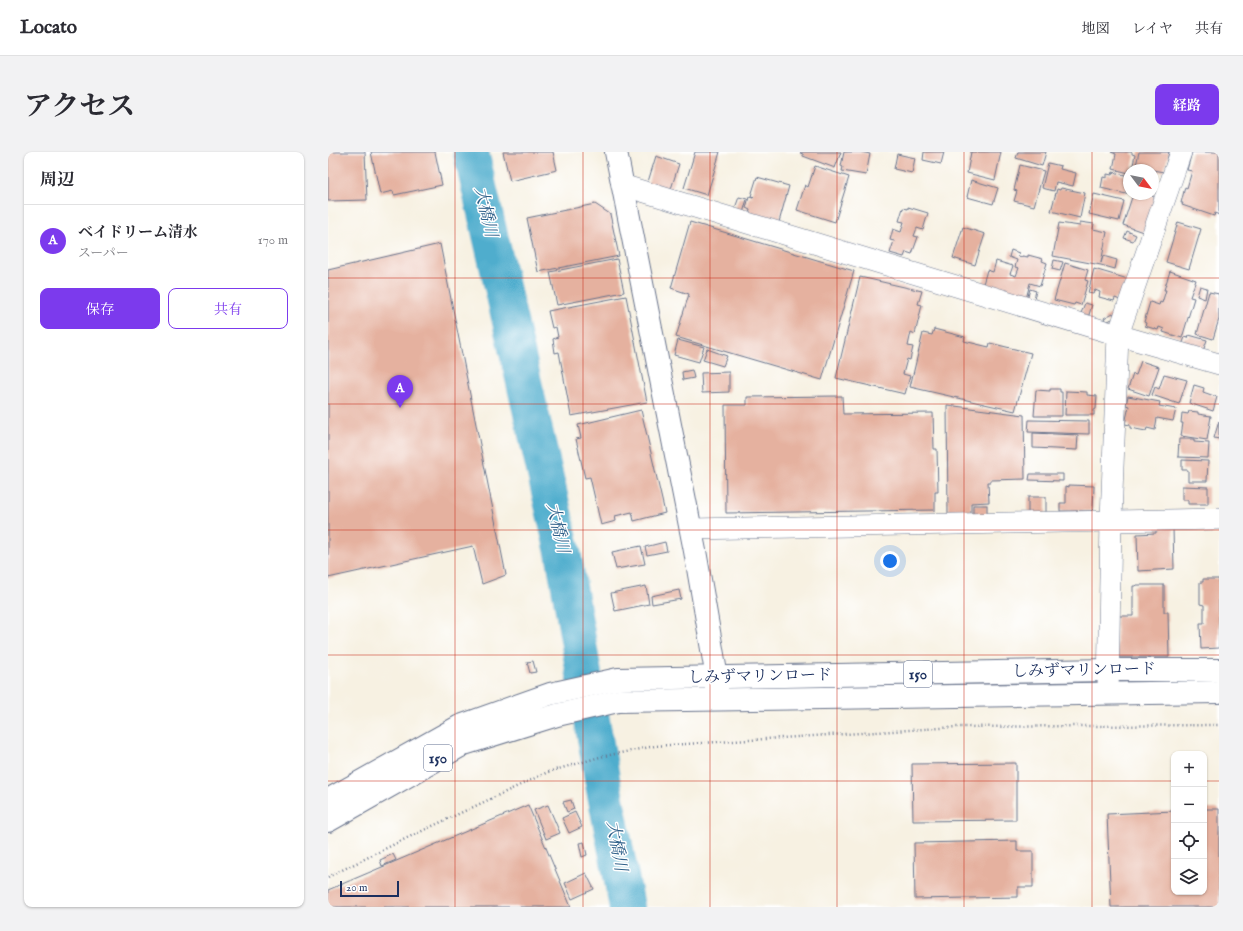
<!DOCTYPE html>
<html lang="ja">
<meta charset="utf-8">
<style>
body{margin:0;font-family:"IM FELL English","Noto Serif JP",serif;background:#f2f2f3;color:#2b2b33}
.controls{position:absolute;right:12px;bottom:12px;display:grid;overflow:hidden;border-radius:8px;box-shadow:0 1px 3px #0004}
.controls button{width:36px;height:36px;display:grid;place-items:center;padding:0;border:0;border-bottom:1px solid #e1e1e2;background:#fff;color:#2b2b33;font:20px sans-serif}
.compass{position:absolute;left:795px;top:12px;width:36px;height:36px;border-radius:50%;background:#fff;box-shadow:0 1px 3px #0004;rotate:122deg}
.scale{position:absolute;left:12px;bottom:10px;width:59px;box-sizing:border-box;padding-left:4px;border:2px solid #1b2f5e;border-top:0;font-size:11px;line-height:14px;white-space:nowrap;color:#1b2f5e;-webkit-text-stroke:3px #fff;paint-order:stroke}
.you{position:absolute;left:562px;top:409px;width:14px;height:14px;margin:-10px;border:3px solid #fff;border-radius:50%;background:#1a73e8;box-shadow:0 0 0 6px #1a73e833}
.badge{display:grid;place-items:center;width:26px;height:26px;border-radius:50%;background:#7c3aed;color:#fff;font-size:13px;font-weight:700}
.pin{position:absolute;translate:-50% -33px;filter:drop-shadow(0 1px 2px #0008)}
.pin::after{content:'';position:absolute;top:21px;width:14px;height:12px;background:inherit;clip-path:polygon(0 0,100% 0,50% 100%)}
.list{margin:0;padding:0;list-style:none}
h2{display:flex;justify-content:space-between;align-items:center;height:52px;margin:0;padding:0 16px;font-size:17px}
h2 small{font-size:13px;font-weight:400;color:#7c7c81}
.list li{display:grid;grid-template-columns:26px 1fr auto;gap:12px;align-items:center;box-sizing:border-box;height:72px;padding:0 16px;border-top:1px solid #e1e1e2}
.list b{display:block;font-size:15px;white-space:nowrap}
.list p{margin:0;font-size:13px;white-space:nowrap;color:#7c7c81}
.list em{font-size:13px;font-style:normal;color:#7c7c81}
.actions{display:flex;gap:8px;padding:12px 16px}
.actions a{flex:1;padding:9px 0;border:1px solid #7c3aed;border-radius:8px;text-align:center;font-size:14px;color:#7c3aed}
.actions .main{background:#7c3aed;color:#fff}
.icon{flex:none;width:22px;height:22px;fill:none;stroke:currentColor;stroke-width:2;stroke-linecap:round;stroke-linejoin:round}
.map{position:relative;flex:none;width:891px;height:755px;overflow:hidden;border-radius:8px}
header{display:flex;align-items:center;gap:24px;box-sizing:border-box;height:56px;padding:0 20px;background:#fff;border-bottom:1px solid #e1e1e2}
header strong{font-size:19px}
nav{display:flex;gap:22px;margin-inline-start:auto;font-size:14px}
.intro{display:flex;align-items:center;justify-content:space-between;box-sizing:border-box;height:96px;padding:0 24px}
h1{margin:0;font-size:28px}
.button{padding:10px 18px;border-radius:8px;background:#7c3aed;color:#fff;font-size:14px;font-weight:700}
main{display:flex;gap:24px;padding:0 24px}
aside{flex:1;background:#fff;border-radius:8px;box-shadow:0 1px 3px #0004}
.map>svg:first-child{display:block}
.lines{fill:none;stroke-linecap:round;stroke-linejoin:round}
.river{stroke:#4fadcd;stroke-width:36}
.building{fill:#e5b19f}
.minor-casing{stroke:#68738c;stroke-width:22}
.tertiary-casing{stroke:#68738c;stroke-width:24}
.trunk-casing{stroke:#68738c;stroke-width:24}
.path{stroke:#68738c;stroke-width:2.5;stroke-dasharray:1 3;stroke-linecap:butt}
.minor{stroke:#fff;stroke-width:21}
.tertiary{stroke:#fff;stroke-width:22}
.trunk{stroke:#fff;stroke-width:22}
.grid{fill:none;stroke:#c8321e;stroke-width:1;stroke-opacity:0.55}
.labels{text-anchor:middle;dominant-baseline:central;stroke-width:3;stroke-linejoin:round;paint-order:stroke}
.shield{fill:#fff;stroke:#5f6d8e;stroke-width:1}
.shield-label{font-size:15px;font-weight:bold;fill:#1b2f5e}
.street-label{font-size:16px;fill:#1b2f5e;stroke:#fff}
.water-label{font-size:17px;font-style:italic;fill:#30618a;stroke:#fff}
</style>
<header>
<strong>Locato</strong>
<nav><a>地図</a><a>レイヤ</a><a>共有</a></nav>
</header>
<div class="intro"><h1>アクセス</h1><a class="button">経路</a></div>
<main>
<aside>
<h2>周辺<small></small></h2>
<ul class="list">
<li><span class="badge">A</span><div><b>ベイドリーム清水</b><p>スーパー</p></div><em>170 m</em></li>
</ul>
<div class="actions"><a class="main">保存</a><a>共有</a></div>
</aside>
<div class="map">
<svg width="891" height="755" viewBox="0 0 891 755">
<rect width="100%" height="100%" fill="#fff"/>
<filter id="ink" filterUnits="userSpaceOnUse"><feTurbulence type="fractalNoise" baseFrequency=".025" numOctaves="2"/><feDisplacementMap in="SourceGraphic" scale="8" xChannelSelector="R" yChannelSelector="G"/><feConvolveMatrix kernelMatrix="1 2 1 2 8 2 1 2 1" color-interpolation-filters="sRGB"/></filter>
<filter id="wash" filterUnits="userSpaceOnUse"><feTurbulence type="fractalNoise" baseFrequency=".012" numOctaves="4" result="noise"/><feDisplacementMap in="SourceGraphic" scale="16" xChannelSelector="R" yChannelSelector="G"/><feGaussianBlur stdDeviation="0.9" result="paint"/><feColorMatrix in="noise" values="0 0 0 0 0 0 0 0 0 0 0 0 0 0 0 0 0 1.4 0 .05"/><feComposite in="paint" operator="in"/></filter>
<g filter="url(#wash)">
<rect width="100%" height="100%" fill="#f7f1e2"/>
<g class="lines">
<polyline class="river" points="143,0 235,400 275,632 299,755"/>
</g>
<g id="blocks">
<g class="building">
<polygon points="0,0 37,0 39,48 0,49"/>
<polygon points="43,0 107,0 114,33 66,43 65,39 52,42"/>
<polygon points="175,0 225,0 229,18 182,29"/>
<polygon points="367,0 392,0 379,43 356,36"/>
<polygon points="473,0 513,0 507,16 475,4 475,2 472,1"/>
<polygon points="516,0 533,0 542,2 538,23 514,19 515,15 513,14"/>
<polygon points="596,0 616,0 613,12 595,8"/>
<polygon points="643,0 673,0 667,28 639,21"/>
<polygon points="690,0 718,0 714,14 688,6"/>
<polygon points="783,0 804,0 804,2 807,3 804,18 801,18 801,21 785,17 788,2"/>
<polygon points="811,0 841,0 836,20 824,18 807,18"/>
<polygon points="864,0 891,0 891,63 887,61 886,64 854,53 855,51 853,51 857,35 859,36 864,19 859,18"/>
<polygon points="569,2 587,6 584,21 566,17"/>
<polygon points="328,4 351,12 342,40 319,33"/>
<polygon points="720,11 733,14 732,17 748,21 745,34 728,30 726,39 714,36"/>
<polygon points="692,13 716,19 706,54 686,49 689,39 686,38"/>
<polygon points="487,14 521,25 507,70 469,58 477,33 480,35"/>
<polygon points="785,20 801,24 798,42 773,36 775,25 779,26 779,22 784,23"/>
<polygon points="429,25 461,34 451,70 421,62 422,58 418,56 421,45 425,46 426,45 423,44"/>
<polygon points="643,28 670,36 665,52 639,45"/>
<polygon points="733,36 757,41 752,66 723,59 729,37 732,38"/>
<polygon points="766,42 796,49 791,69 761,62"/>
<polygon points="805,42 824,42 824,44 828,46 815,80 795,73"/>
<polygon points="411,45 419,47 415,61 406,59"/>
<polygon points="267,52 282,62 291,104 210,120 199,66"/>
<polygon points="580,55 600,61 595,78 589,76 586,84 590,85 584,102 578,100 576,105 562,101 566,89 562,88 565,77 573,80 576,70 571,69 575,56 580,57"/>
<polygon points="362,70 526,119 494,228 348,185 361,142 343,136"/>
<polygon points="752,70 766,72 765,77 779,80 773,111 775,104 789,108 787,117 773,113 725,104 731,71 752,74"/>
<polygon points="850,70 873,77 861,117 838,110"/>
<polygon points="635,75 657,82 647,113 625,106"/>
<polygon points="799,79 808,83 805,89 796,86"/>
<polygon points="112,92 178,423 154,432 145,394 0,426 0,118"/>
<polygon points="683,98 691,101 690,104 694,105 694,104 700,105 700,103 715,107 714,109 719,111 712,134 702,131 698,147 655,132 659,118 665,120 668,109 685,114 682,122 688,124 691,116 687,115 689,108 681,105"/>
<polygon points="289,107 296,140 229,153 222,120"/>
<polygon points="726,108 735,110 732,119 724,117"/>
<polygon points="737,111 760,118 757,128 760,129 753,153 747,151 746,153 726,148"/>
<polygon points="766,117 800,127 792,148 787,146 786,149 771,145 772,140 767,138 765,142 760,141"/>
<polygon points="842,119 868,128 862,145 866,146 854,186 835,180 836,177 831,175 830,178 817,174 818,171 816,170 822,150 831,153 832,150 834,151 838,138 836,138"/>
<polygon points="532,125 594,139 590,152 594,153 587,182 583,180 580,194 585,195 582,208 579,207 575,222 582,224 577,242 508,226"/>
<polygon points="872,134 879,136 877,147 869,144"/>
<polygon points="702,137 708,139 705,150 699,148"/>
<polygon points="881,140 891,142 891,167 885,187 869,182"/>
<polygon points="298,144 319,250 243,264 231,200 227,201 225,187 230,185 228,175 224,176 220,159"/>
<polygon points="757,151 764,153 760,166 752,164"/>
<polygon points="785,161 788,165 778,170 776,166"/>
<polygon points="606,177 637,185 636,189 661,195 662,191 703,201 687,259 582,235 595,181 604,183"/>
<polygon points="861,183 879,188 875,199 854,193 857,185 860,186"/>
<polygon points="350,188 376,195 371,210 346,203"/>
<polygon points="379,197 399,204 395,214 375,208"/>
<polygon points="813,209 831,215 821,244 800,237 805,222 808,223"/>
<polygon points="364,218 366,226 355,228 354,220"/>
<polygon points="401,220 401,240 374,241 373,221"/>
<polygon points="836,222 859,228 851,252 824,243 827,235 831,237"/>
<polygon points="866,233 876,236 875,240 889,245 885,259 861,251"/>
<polygon points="722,237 732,237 732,240 734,240 734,264 706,264 708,238 722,239"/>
<polygon points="738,239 759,240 759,243 769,244 768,257 766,258 766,263 737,263"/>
<polygon points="514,244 515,262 605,261 606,297 609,297 610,340 607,340 607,358 398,361 397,253 419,253 419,245"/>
<polygon points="800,244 832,250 831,254 848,257 845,269 829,266 827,278 819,276 818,279 802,276 802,273 797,272 801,254 798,253"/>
<polygon points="619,253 696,263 697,327 663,328 663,330 660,330 661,350 643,351 643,363 620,363"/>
<polygon points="313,258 337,361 306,369 304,360 287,364 288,369 273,373 262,325 257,326 248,287 253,286 250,273"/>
<polygon points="861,259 870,260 870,262 883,264 879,288 853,284 855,271 853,271 854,261 860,262"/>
<polygon points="701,268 761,269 761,282 700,280"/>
<polygon points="891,269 891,287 886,286"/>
<polygon points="705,281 750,283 749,298 705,296"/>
<polygon points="851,287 866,287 866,290 881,291 880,306 850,305"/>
<polygon points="854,308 880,309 879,329 860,329 860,318 854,318"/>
<polygon points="702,322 735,322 735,329 701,328"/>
<polygon points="741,333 766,334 765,357 763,359 732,359 732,351 738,351 738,334 741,335"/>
<polygon points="854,334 880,335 880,352 860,352 860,348 854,348"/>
<rect x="700" y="345" width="18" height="16"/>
<rect x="645" y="353" width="14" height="10"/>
<polygon points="828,376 845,376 846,417 810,419 809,382 828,381"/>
<polygon points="337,390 339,399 319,403 317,395"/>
<polygon points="313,394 317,412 288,417 284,400"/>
<polygon points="875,427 891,427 891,496 873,497 872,471 876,471 876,453 872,452 872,430 875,430"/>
<polygon points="808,433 836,433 836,460 840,460 841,505 789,505 788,464 805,464 805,434 807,434"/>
<polygon points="318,434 321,452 287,459 283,441"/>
<polygon points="351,438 353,447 324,452 323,444"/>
<polygon points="205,509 208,520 202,521 199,510"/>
<polygon points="688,611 688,668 585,669 584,612"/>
<polygon points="243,648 246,657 239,660 235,650"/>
<polygon points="200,653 243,755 0,755 0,738"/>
<polygon points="220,653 232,681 218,687 206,658"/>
<polygon points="876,657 891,657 891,755 783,755 779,662 846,659 846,740 876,740"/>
<polygon points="247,660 254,675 241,681 234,666"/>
<polygon points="689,689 689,699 705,699 705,735 690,735 690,745 587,747 586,691"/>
<polygon points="256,690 259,703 254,705 251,691"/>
<polygon points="65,702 68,708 54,714 52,708"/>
<polygon points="258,721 266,737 244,747 237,731"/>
</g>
</g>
</g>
<g filter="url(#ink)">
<use href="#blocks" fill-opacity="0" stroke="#68738c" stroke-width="1"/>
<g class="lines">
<defs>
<g id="minor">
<polyline points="294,33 790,183 891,212"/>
<polyline points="363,377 891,367"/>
<polyline points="780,540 783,368 790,183 853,0"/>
</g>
<polyline id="tertiary" points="288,0 367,399 389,526 389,544"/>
<g id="trunk">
<polyline points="0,648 132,574 222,542 290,527 780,518 891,518"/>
<polyline points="0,669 136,592 229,563 290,549 891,540"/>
</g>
</defs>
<use href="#minor" class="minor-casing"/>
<use href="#tertiary" class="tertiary-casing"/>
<use href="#trunk" class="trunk-casing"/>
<polyline class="path" points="0,725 79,686 220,620 272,605 327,594 628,575 891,573"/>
<use href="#minor" class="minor"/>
<use href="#tertiary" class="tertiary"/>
<use href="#trunk" class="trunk"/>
</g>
</g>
<path class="grid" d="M127 0V755M255 0V755M382 0V755M509 0V755M636 0V755M764 0V755M0 126H891M0 252H891M0 378H891M0 503H891M0 629H846M876 629H891"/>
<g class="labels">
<g class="shield">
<rect x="576" y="509" width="28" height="26" rx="3"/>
<rect x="96" y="593" width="28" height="26" rx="3"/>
</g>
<g class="shield-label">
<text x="590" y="522">150</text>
<text x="110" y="606">150</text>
</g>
<g class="street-label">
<text transform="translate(756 519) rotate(-1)">しみずマリンロード</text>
<text transform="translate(432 525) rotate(-1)">しみずマリンロード</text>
</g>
<g class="water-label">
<text transform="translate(157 60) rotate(77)">大橋川</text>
<text transform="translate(229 376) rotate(77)">大橋川</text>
<text transform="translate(288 694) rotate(80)">大橋川</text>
</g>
</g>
</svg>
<div class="controls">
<button>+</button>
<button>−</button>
<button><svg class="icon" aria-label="locate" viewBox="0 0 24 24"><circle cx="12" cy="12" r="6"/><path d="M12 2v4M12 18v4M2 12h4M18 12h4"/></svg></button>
<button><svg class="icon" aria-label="layers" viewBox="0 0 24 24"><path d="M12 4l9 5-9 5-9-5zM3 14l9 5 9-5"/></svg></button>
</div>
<svg class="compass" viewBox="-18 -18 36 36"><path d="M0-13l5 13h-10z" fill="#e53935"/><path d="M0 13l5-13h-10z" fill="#7c7c81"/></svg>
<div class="scale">20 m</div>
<div class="you"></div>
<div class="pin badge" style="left:72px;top:256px">A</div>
</div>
</main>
